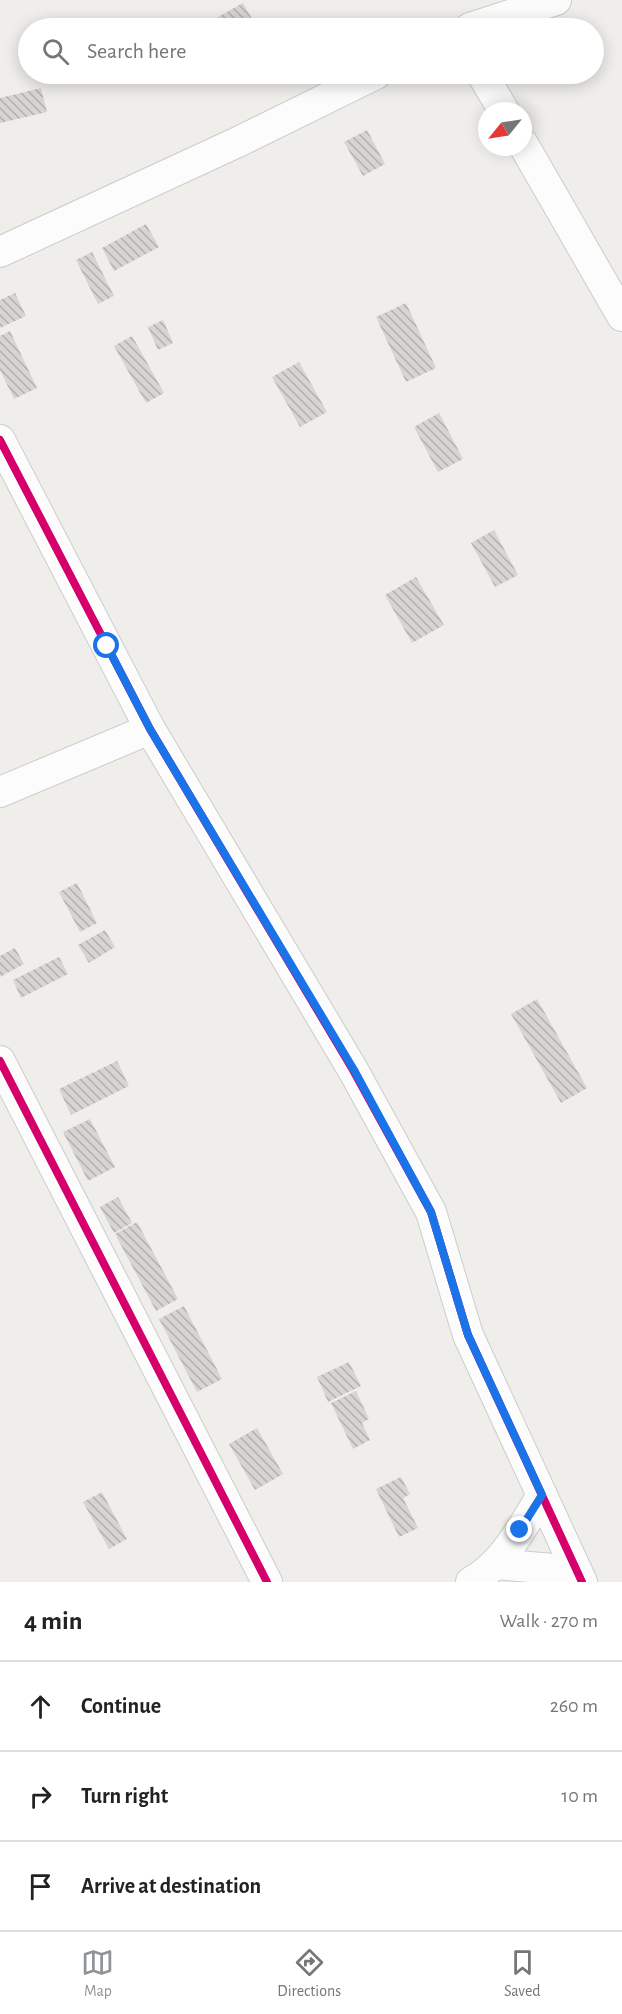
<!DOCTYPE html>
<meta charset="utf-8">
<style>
body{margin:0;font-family:"Alegreya Sans",sans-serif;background:#f6f6f6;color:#222}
.compass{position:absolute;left:478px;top:102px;width:54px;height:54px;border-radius:50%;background:#fff;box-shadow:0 3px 15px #0003;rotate:240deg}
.stop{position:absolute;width:18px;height:18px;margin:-14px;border:4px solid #1a73e8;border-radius:50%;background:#fff}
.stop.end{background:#1a73e8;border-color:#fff;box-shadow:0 2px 6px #0008}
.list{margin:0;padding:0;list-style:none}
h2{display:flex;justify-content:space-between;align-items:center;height:78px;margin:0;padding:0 24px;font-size:26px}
h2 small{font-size:20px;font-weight:400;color:#767676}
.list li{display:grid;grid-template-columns:39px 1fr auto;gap:18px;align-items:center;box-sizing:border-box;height:90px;padding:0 24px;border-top:2px solid #e0e0e0}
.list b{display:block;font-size:22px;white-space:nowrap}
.list em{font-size:20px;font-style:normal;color:#767676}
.icon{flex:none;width:33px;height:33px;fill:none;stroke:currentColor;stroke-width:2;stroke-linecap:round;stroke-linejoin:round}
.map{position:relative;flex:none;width:622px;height:1582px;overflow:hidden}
.search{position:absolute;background:#fff;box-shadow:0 3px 15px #0003;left:18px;right:18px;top:18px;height:66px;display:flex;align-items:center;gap:15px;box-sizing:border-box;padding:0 21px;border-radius:33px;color:#767676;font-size:22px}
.sheet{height:348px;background:#fff}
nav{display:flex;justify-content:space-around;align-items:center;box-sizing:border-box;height:84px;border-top:2px solid #e0e0e0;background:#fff;font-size:16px;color:#767676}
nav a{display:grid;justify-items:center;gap:3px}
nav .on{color:#919496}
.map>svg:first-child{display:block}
.building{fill:url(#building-back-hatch)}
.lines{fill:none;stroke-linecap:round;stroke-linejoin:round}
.minor-casing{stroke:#cbcccc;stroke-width:32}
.minor{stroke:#fdfcfc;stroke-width:30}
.cycleway-casing{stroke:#fff;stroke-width:11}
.cycleway{stroke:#d6006c;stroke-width:8}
.route{stroke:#1a73e8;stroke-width:8}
</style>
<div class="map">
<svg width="622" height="1582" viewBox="0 0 622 1582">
<defs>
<pattern id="building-back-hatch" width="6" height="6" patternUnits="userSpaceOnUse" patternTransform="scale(1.5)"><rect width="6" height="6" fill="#d6d5d3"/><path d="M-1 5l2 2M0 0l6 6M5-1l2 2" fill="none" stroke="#b1b0af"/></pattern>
</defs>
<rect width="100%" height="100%" fill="#efeeea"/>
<g class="building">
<polygon points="243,3 256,26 252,28 201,28 200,27"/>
<polygon points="41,88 47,112 0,123 0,98"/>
<polygon points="367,130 385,164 363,176 344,142"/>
<polygon points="146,224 159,247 114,271 102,248"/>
<polygon points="92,252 114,296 98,304 76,260"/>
<polygon points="15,293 26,316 0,328 0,300"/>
<polygon points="406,303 436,368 406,382 376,317"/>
<polygon points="163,320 173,343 158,350 148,327"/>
<polygon points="10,331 37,388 14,399 0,370 0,336"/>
<polygon points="132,336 164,393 146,403 114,346"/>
<polygon points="299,362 327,412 300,427 272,377"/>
<polygon points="439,413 463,459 438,472 414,427"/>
<polygon points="494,530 518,575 495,587 471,543"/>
<polygon points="416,577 444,625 412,643 385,595"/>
<polygon points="77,883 97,923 80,932 59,892"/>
<polygon points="105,930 115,947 89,963 78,945"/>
<polygon points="15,948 24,964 0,977 0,956"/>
<polygon points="59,957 68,974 21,998 13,980"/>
<polygon points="537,999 587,1088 561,1103 511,1014"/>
<polygon points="117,1061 129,1086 71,1115 59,1089"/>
<polygon points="90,1119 115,1167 88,1181 63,1132"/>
<polygon points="118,1197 132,1223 114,1233 100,1207"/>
<polygon points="137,1222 178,1299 156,1311 115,1234"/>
<polygon points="184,1306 222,1379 197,1392 159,1319"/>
<polygon points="349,1362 361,1386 328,1402 317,1377"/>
<polygon points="356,1391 369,1419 362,1423 370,1440 353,1449 331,1403"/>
<polygon points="257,1428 283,1474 255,1490 229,1444"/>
<polygon points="401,1477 410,1494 403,1498 418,1528 399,1537 376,1489"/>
<polygon points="102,1492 127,1539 109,1549 83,1502"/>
</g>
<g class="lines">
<defs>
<g id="minor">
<polyline points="470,28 556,0"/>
<polyline points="482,74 504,111"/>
<polyline points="523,144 622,316"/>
<polyline points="0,252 240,141 376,74"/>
<polyline points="0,440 150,729 353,1070 431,1212 468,1335 582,1582"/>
<polyline points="0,792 150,729"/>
<polyline points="0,1061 267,1582"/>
<polyline points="495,1564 576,1571"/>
<path d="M471 1582C504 1564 523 1526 542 1495"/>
</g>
</defs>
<use href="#minor" class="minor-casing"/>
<use href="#minor" class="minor"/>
<defs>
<g id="cycleway">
<polyline points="0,440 150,729 353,1070 431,1212 468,1335 582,1582"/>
<polyline points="0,1061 267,1582"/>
</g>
</defs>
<use href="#cycleway" class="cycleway-casing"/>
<use href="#cycleway" class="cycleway"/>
</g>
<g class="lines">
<polyline class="route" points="107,646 150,729 354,1070 431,1212 468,1335 542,1495 520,1530"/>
</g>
</svg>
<svg class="compass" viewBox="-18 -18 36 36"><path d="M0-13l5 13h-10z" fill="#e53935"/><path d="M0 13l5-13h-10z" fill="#767676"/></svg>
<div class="stop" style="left:107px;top:646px"></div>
<div class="stop end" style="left:520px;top:1530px"></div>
<div class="search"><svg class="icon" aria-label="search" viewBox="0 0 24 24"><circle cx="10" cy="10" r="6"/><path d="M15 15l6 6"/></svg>Search here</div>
</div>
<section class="sheet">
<h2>4 min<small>Walk · 270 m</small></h2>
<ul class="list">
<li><svg class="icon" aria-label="ahead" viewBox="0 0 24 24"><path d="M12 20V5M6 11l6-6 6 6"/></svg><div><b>Continue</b></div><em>260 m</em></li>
<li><svg class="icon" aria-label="right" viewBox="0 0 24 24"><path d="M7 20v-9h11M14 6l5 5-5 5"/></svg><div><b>Turn right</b></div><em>10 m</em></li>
<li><svg class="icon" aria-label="arrive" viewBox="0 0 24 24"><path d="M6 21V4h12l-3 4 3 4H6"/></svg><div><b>Arrive at destination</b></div></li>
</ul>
</section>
<nav>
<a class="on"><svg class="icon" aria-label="map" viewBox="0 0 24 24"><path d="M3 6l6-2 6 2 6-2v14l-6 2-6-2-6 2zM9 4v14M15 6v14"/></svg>Map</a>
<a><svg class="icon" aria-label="directions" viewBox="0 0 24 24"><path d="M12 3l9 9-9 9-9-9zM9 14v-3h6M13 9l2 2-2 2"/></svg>Directions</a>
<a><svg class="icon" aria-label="saved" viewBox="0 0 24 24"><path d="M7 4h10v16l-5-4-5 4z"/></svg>Saved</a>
</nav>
